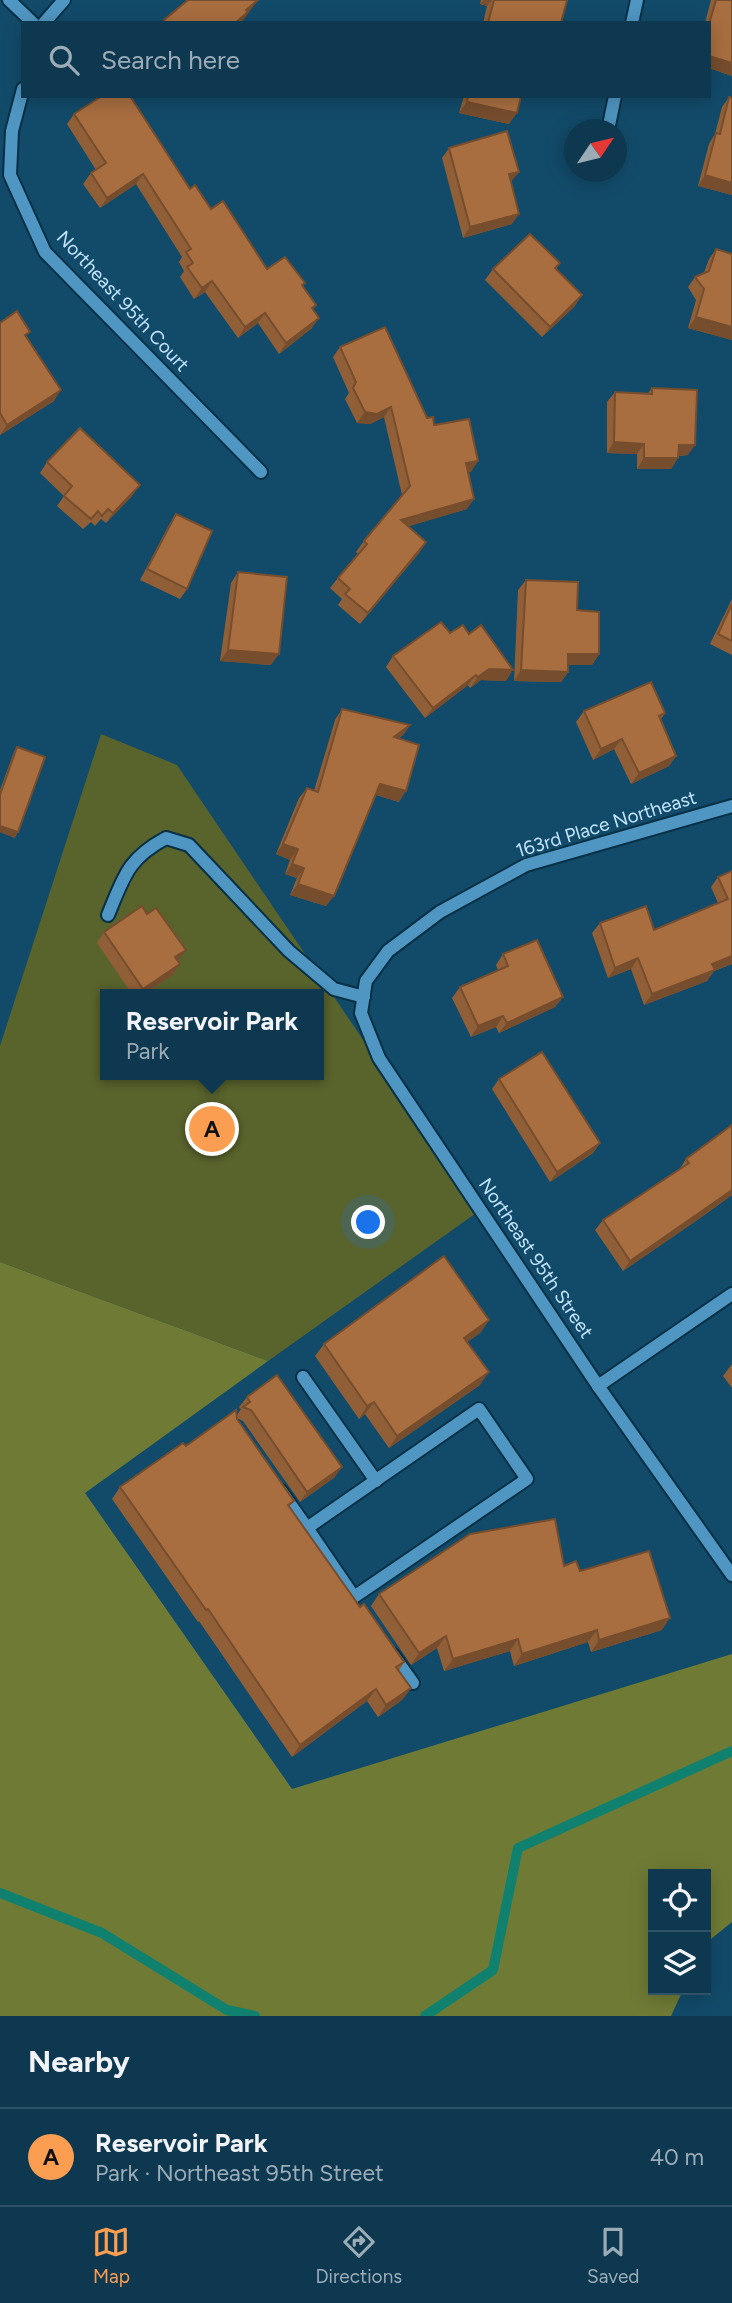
<!DOCTYPE html>
<meta charset="utf-8">
<style>
body{margin:0;font-family:Figtree,sans-serif;background:#1c435a;color:#f1f3f6}
.controls{position:absolute;right:21px;bottom:21px;display:grid;overflow:hidden;border-radius:0px;box-shadow:0 4px 18px #0003}
.controls button{width:63px;height:63px;display:grid;place-items:center;padding:0;border:0;border-bottom:2px solid #2e5267;background:#0e3850;color:#f1f3f6;font:35px sans-serif}
.compass{position:absolute;left:564px;top:119px;width:63px;height:63px;border-radius:50%;background:#0e3850;box-shadow:0 4px 18px #0003;rotate:55deg}
.you{position:absolute;left:369px;top:1223px;width:24px;height:24px;margin:-18px;border:5px solid #fff;border-radius:50%;background:#1a73e8;box-shadow:0 0 0 10px #1a73e833}
.badge{display:grid;place-items:center;width:46px;height:46px;border-radius:50%;background:#fb9e51;color:#111;font-size:23px;font-weight:700}
.pin{position:absolute;translate:-50% -50%;border:4px solid #fff;box-shadow:0 2px 7px #0006}
.popup{position:absolute;left:100px;top:989px;width:224px;height:91px;box-sizing:border-box;display:grid;place-content:center;border-radius:0px;background:#0e3850;filter:drop-shadow(0 2px 5px #0005);font-size:23px;white-space:nowrap;color:#9bacb7}
.popup b{font-size:26px;color:#f1f3f6}
.popup::after{content:'';position:absolute;left:50%;top:100%;margin-left:-14px;border:14px solid transparent;border-top-color:#0e3850}
.list{margin:0;padding:0;list-style:none}
h2{display:flex;justify-content:space-between;align-items:center;height:91px;margin:0;padding:0 28px;font-size:30px}
h2 small{font-size:23px;font-weight:400;color:#9bacb7}
.list li{display:grid;grid-template-columns:46px 1fr auto;gap:21px;align-items:center;box-sizing:border-box;height:98px;padding:0 28px;border-top:2px solid #2e5267}
.list b{display:block;font-size:26px;white-space:nowrap}
.list p{margin:0;font-size:23px;white-space:nowrap;color:#9bacb7}
.list em{font-size:23px;font-style:normal;color:#9bacb7}
.icon{flex:none;width:38px;height:38px;fill:none;stroke:currentColor;stroke-width:2;stroke-linecap:round;stroke-linejoin:round}
.map{position:relative;flex:none;width:732px;height:2016px;overflow:hidden}
.search{position:absolute;background:#0e3850;box-shadow:0 4px 18px #0003;left:21px;right:21px;top:21px;height:77px;display:flex;align-items:center;gap:18px;box-sizing:border-box;padding:0 24px;border-radius:0px;color:#9bacb7;font-size:26px}
.sheet{height:189px;background:#0e3850}
nav{display:flex;justify-content:space-around;align-items:center;box-sizing:border-box;height:98px;border-top:2px solid #2e5267;background:#0e3850;font-size:19px;color:#9bacb7}
nav a{display:grid;justify-items:center;gap:4px}
nav .on{color:#fb9e51}
.map>svg:first-child{display:block}
.green{fill:#59632c;fill-rule:evenodd}
.forest{fill:#6f7b35}
.lines{fill:none;stroke-linecap:round;stroke-linejoin:round}
.stream{stroke:#10816f;stroke-width:10}
.minor-casing{stroke:#083045;stroke-width:16}
.minor{stroke:#5096c2;stroke-width:12}
.wall{fill:#905f37}
.shaded-wall{fill:#764d2d}
.building{fill:#a86e40;stroke:#764d2d;stroke-width:2}
.labels{text-anchor:middle;dominant-baseline:central;stroke-width:5;stroke-linejoin:round;paint-order:stroke}
.street-label{font-size:19px;fill:#c2e4fb;stroke:#124b6a}
</style>
<div class="map">
<svg width="732" height="2016" viewBox="0 0 732 2016">
<rect width="100%" height="100%" fill="#124b6a"/>
<path class="green" d="M101 734 177 765 479 1211 268 1361 0 1262V1046ZM105 994H319V1075H105Z"/>
<polygon class="forest" points="0,1262 268,1361 85,1493 292,1789 732,1654 732,1922 706,1943 706,1874 653,1874 653,1990 683,1990 671,2016 0,2016"/>
<g class="lines">
<g class="stream">
<polyline points="0,1893 102,1933 227,2010 255,2016"/>
<polyline points="425,2016 493,1970 518,1848 732,1751"/>
</g>
<defs>
<g id="minor">
<polyline points="9,0 33,23"/>
<polyline points="44,23 64,0"/>
<polyline points="632,23 637,0"/>
<polyline points="23,89 12,131 10,175 45,252 261,472"/>
<polyline points="608,130 615,96"/>
<polyline points="732,806 526,865 440,912 388,951 366,981 361,1013 379,1058 598,1386 732,1575"/>
<path d="M108 915C124 877 127 859 166 838L189 845 289 951 334 989 364 997"/>
<polyline points="303,1377 376,1481"/>
<polyline points="598,1386 732,1294"/>
<polygon points="479,1409 527,1479 354,1597 307,1528"/>
<polyline points="281,1491 307,1528"/>
<polyline points="393,1655 413,1683"/>
</g>
</defs>
<use href="#minor" class="minor-casing"/>
<use href="#minor" class="minor"/>
</g>
<g class="wall">
<polygon points="481,0 567,0 561,23 483,23 487,6 480,4"/>
<polygon points="711,0 732,0 732,76 709,68 709,23 705,23"/>
<polygon points="464,96 521,96 509,124 459,113"/>
<polygon points="729,97 732,195 698,186 709,144 715,134 722,107"/>
<polygon points="74,114 190,189 211,209 267,269 302,286 316,305 313,309 312,328 279,354 258,323 238,338 205,292 194,299 180,277 184,271 179,262 182,257 136,184 100,208 83,184 91,173 96,170 67,124"/>
<polygon points="449,148 511,182 512,224 463,238 442,158"/>
<polygon points="716,249 732,340 688,328 696,300 688,287 695,277 704,273 709,259"/>
<polygon points="560,263 556,269 575,306 542,337 485,280 493,269"/>
<polygon points="0,323 27,337 54,401 0,435"/>
<polygon points="340,347 427,418 434,425 471,472 468,472 467,509 408,526 426,542 419,553 360,624 338,605 342,599 330,588 338,578 358,554 356,552 364,541 402,495 384,417 370,424 357,423 345,399 349,393 333,357"/>
<polygon points="652,388 688,455 679,456 671,469 637,469 637,454 607,453 607,402 615,392 648,393"/>
<polygon points="47,462 132,496 106,523 101,519 95,526 91,522 83,529 57,506 64,496 40,473"/>
<polygon points="176,514 187,589 180,599 140,580 169,525"/>
<polygon points="238,572 271,665 220,661 231,583"/>
<polygon points="526,580 577,610 599,654 592,665 568,665 568,672 561,682 514,681 518,590"/>
<polygon points="732,599 732,655 710,644"/>
<polygon points="450,633 506,681 481,680 470,688 468,685 425,718 386,667 393,656"/>
<polygon points="342,709 410,725 403,735 398,739 399,802 376,795 326,906 290,895 297,878 285,874 290,860 276,854 299,798 307,788 314,791 335,720"/>
<polygon points="584,711 665,713 661,719 676,756 669,766 631,784 614,749 593,760 576,722"/>
<polygon points="17,747 15,838 0,832 0,790 14,752"/>
<polygon points="732,871 732,964 714,971 707,981 644,1005 631,969 608,978 592,933 600,923 654,930 718,903 711,887 718,877"/>
<polygon points="104,932 178,961 180,964 173,975 144,994 132,994 97,943"/>
<polygon points="503,954 563,997 555,1007 499,1033 496,1027 471,1037 452,998 460,987 498,970 496,965"/>
<polygon points="499,1079 600,1143 593,1153 550,1182 492,1089"/>
<polygon points="732,1125 732,1195 703,1216 623,1271 595,1230 603,1220 679,1170 686,1159"/>
<polygon points="489,1320 480,1333 467,1342 480,1385 389,1448 365,1414 359,1419 315,1356 324,1344"/>
<polygon points="732,1364 732,1388 723,1376"/>
<polygon points="247,1397 335,1477 300,1502 243,1421 237,1418 294,1501 289,1507 360,1607 404,1662 399,1671 411,1688 402,1700 378,1717 367,1701 292,1757 199,1621 198,1622 112,1499 120,1487 237,1415 241,1409 239,1407"/>
<polygon points="564,1566 580,1571 662,1630 591,1652 588,1642 514,1666 510,1651 444,1671 437,1648 411,1665 371,1606 379,1594"/>
</g>
<g class="shaded-wall">
<polygon points="258,0 241,23 235,23 246,10"/>
<polygon points="484,0 492,0 487,6 480,4"/>
<polygon points="709,56 732,63 732,76 709,68"/>
<polygon points="467,102 517,113 509,124 459,113"/>
<polygon points="519,172 511,182 509,174"/>
<polygon points="143,174 136,184 100,208 107,198"/>
<polygon points="705,175 732,183 732,195 698,186"/>
<polygon points="519,214 512,224 463,238 470,227"/>
<polygon points="212,281 205,292 194,299 202,288"/>
<polygon points="582,295 575,306 542,337 550,327"/>
<polygon points="265,313 258,323 238,338 245,327"/>
<polygon points="696,317 732,327 732,340 688,328"/>
<polygon points="319,318 312,328 279,354 286,343"/>
<polygon points="61,390 54,401 0,435 7,425"/>
<polygon points="391,407 384,417 370,424 357,423 365,412"/>
<polygon points="614,442 644,444 637,454 607,453"/>
<polygon points="679,445 695,445 688,455 672,456"/>
<polygon points="644,458 678,458 671,469 637,469"/>
<polygon points="478,461 471,472 459,474 466,463"/>
<polygon points="140,485 132,496 106,523 113,513"/>
<polygon points="474,499 467,509 393,531 401,520"/>
<polygon points="426,542 419,553 360,624 368,613"/>
<polygon points="228,650 279,654 271,665 220,661"/>
<polygon points="568,654 599,654 592,665 561,665"/>
<polygon points="489,669 513,670 506,681 481,680 470,688 478,677"/>
<polygon points="521,670 568,672 561,682 514,681"/>
<polygon points="476,675 468,685 425,718 433,708"/>
<polygon points="410,725 403,735 386,748 394,737"/>
<polygon points="622,739 614,749 593,760 601,749"/>
<polygon points="676,756 669,766 631,784 639,773"/>
<polygon points="380,784 406,791 399,802 373,794"/>
<polygon points="0,826 18,832 15,838 0,832"/>
<polygon points="283,844 298,849 290,860 276,854"/>
<polygon points="292,864 304,868 297,878 285,874"/>
<polygon points="298,884 334,896 326,906 290,895"/>
<polygon points="186,950 178,961 168,968 175,957"/>
<polygon points="732,956 732,964 714,971 707,981 644,1005 652,994 712,964"/>
<polygon points="638,958 631,969 608,978 615,968"/>
<polygon points="180,964 173,975 144,994 140,994 143,989"/>
<polygon points="563,997 555,1007 499,1033 507,1023"/>
<polygon points="503,1016 496,1027 471,1037 478,1026"/>
<polygon points="600,1143 593,1153 550,1182 557,1172"/>
<polygon points="732,1190 732,1195 703,1216 623,1271 630,1261"/>
<polygon points="489,1320 480,1333 456,1350 464,1338"/>
<polygon points="489,1372 480,1385 389,1448 397,1436"/>
<polygon points="374,1402 365,1414 359,1419 367,1406"/>
<polygon points="342,1467 335,1477 300,1502 307,1492"/>
<polygon points="670,1618 662,1630 591,1652 599,1640"/>
<polygon points="597,1630 588,1642 514,1666 522,1654"/>
<polygon points="446,1636 437,1648 411,1665 419,1653"/>
<polygon points="518,1639 510,1651 444,1671 453,1659"/>
<polygon points="411,1688 402,1700 378,1717 386,1705"/>
<polygon points="376,1689 367,1701 292,1757 300,1745"/>
</g>
<g class="building">
<polygon points="188,0 258,0 246,10 248,12 235,23 166,23 164,20"/>
<polygon points="494,0 567,0 561,23 488,23"/>
<polygon points="716,0 732,0 732,63 709,56 709,24"/>
<polygon points="102,96 130,96 190,189 195,185 211,209 223,201 267,269 285,257 305,283 302,285 316,305 312,308 319,318 286,343 265,313 245,327 212,281 202,288 187,267 193,263 186,252 191,249 143,174 107,198 91,173 106,163 74,114"/>
<polygon points="468,96 521,96 517,113 467,102"/>
<polygon points="729,97 732,98 732,183 705,175 716,133 720,134"/>
<polygon points="507,131 519,172 509,174 519,214 470,227 449,148"/>
<polygon points="530,234 560,263 555,268 582,295 550,327 493,269"/>
<polygon points="716,249 732,254 732,327 696,317 704,289 695,277 709,271"/>
<polygon points="17,311 30,332 25,335 61,390 7,425 0,413 0,323"/>
<polygon points="385,327 427,418 433,417 434,425 469,419 478,461 466,463 474,499 401,520 426,542 368,613 345,594 350,589 338,578 367,544 364,541 410,486 391,407 377,414 365,412 353,388 356,382 340,347"/>
<polygon points="652,388 697,390 695,445 679,445 678,458 644,458 644,444 614,442 615,392 652,394"/>
<polygon points="80,428 140,485 113,513 108,509 102,516 98,511 91,519 64,496 72,486 47,462"/>
<polygon points="176,514 212,531 187,589 147,569"/>
<polygon points="238,572 287,577 279,654 228,650"/>
<polygon points="526,580 578,582 577,610 599,612 599,654 568,654 568,672 521,670"/>
<polygon points="732,604 732,641 718,634"/>
<polygon points="441,622 450,633 463,625 469,634 481,625 513,670 489,669 478,677 476,675 433,708 393,656"/>
<polygon points="651,682 665,713 659,716 676,756 639,773 622,739 601,749 584,711"/>
<polygon points="342,709 410,725 394,737 419,745 406,791 380,784 334,896 298,884 304,868 292,864 298,849 283,844 307,788 318,792"/>
<polygon points="17,747 45,757 18,832 0,826 0,795"/>
<polygon points="732,871 732,956 712,964 715,970 652,994 638,958 615,968 600,923 646,906 654,930 728,899 718,877"/>
<polygon points="142,906 147,914 156,908 186,950 175,957 180,964 143,989 104,932"/>
<polygon points="537,940 563,997 507,1023 503,1016 478,1026 460,987 508,966 503,954"/>
<polygon points="542,1052 600,1143 557,1172 499,1079"/>
<polygon points="732,1125 732,1190 630,1261 603,1220 689,1163 686,1159"/>
<polygon points="444,1256 489,1320 464,1338 489,1372 397,1436 374,1402 367,1406 324,1344"/>
<polygon points="277,1375 342,1467 307,1492 251,1410 243,1407 250,1402 247,1397"/>
<polygon points="236,1410 237,1419 294,1501 288,1505 360,1607 364,1604 404,1662 396,1667 411,1688 386,1705 376,1689 300,1745 208,1609 206,1610 120,1487 183,1443 186,1446"/>
<polygon points="555,1519 564,1566 576,1561 580,1571 649,1551 670,1618 599,1640 597,1630 522,1654 518,1639 453,1659 446,1636 419,1653 379,1594 470,1534"/>
</g>
<g class="labels">
<g class="street-label">
<text transform="translate(123 301) rotate(47)">Northeast 95th Court</text>
<text transform="translate(606 824) rotate(-17)">163rd Place Northeast</text>
<text transform="translate(536 1258) rotate(56)">Northeast 95th Street</text>
</g>
</g>
</svg>
<div class="controls">
<button><svg class="icon" aria-label="locate" viewBox="0 0 24 24"><circle cx="12" cy="12" r="6"/><path d="M12 2v4M12 18v4M2 12h4M18 12h4"/></svg></button>
<button><svg class="icon" aria-label="layers" viewBox="0 0 24 24"><path d="M12 4l9 5-9 5-9-5zM3 14l9 5 9-5"/></svg></button>
</div>
<svg class="compass" viewBox="-18 -18 36 36"><path d="M0-13l5 13h-10z" fill="#e53935"/><path d="M0 13l5-13h-10z" fill="#9bacb7"/></svg>
<div class="you"></div>
<div class="pin badge" style="left:212px;top:1129px">A</div>
<div class="popup"><b>Reservoir Park</b>Park</div>
<div class="search"><svg class="icon" aria-label="search" viewBox="0 0 24 24"><circle cx="10" cy="10" r="6"/><path d="M15 15l6 6"/></svg>Search here</div>
</div>
<section class="sheet">
<h2>Nearby<small></small></h2>
<ul class="list">
<li><span class="badge">A</span><div><b>Reservoir Park</b><p>Park · Northeast 95th Street</p></div><em>40 m</em></li>
</ul>
</section>
<nav>
<a class="on"><svg class="icon" aria-label="map" viewBox="0 0 24 24"><path d="M3 6l6-2 6 2 6-2v14l-6 2-6-2-6 2zM9 4v14M15 6v14"/></svg>Map</a>
<a><svg class="icon" aria-label="directions" viewBox="0 0 24 24"><path d="M12 3l9 9-9 9-9-9zM9 14v-3h6M13 9l2 2-2 2"/></svg>Directions</a>
<a><svg class="icon" aria-label="saved" viewBox="0 0 24 24"><path d="M7 4h10v16l-5-4-5 4z"/></svg>Saved</a>
</nav>
